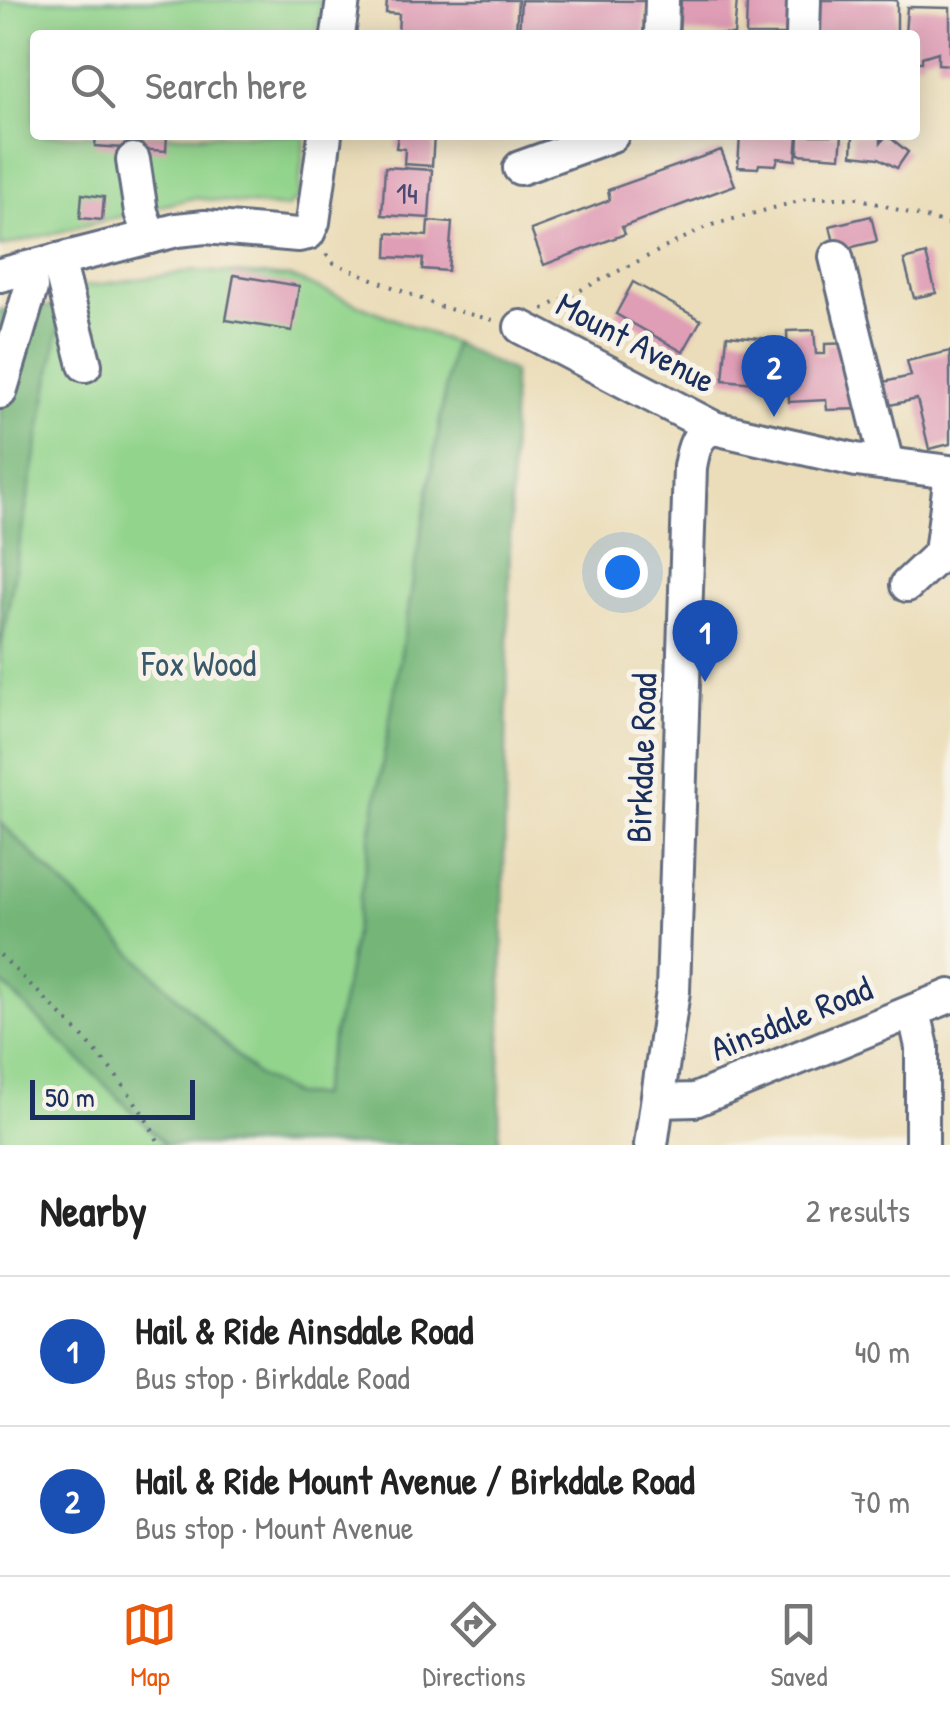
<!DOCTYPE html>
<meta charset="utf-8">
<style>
body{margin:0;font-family:"Patrick Hand",sans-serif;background:#f2f2f2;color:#222}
.scale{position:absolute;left:30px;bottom:25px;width:165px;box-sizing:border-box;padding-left:10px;border:5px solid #1b2f5e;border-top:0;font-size:28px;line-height:35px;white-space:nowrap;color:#1b2f5e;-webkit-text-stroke:8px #f7f3e8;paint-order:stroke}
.you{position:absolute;left:622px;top:572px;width:35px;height:35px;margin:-25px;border:8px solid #fff;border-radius:50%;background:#1a73e8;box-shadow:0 0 0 15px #1a73e833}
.badge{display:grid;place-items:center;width:65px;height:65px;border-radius:50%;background:#ea580c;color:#fff;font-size:32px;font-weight:700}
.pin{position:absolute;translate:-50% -82px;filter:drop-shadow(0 2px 5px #0008)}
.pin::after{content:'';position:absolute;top:52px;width:35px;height:30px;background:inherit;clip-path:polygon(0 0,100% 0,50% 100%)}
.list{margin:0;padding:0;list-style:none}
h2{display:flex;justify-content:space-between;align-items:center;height:130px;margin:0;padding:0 40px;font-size:42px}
h2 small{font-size:32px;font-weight:400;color:#767676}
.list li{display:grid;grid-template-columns:65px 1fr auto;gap:30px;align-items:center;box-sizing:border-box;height:150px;padding:0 40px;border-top:2px solid #e0e0e0}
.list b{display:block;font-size:38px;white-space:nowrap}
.list p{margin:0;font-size:32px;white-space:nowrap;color:#767676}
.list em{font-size:32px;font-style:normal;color:#767676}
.icon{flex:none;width:55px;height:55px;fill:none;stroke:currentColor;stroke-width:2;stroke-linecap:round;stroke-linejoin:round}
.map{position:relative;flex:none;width:950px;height:1145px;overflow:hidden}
.search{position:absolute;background:#fff;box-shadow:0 5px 25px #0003;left:30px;right:30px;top:30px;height:110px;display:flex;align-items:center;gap:25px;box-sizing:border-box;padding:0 35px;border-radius:10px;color:#767676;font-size:38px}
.sheet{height:430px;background:#fff}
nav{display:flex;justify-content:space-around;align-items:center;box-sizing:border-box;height:140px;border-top:2px solid #e0e0e0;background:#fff;font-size:28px;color:#767676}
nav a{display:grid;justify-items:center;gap:5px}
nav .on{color:#ea580c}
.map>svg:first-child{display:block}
.green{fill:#92d48c;stroke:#568275;stroke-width:2.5}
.forest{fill:#75b678;stroke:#48726b;stroke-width:2.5}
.building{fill:#df9db6}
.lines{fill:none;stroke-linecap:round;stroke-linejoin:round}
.minor-casing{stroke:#646c7e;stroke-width:38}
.path{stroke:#646c7e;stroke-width:4;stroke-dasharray:2.5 8;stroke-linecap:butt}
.minor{stroke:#fff;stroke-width:32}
.labels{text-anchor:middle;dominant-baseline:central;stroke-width:10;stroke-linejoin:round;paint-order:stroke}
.number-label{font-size:30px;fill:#4c4a74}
.street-label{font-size:35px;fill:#1b2f5e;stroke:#f7f3e8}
.park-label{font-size:35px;fill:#39586a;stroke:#f7f3e8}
</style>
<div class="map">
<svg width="950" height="1145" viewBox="0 0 950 1145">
<rect width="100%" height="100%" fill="#f7f3e8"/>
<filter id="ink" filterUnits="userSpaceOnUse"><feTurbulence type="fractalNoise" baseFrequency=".01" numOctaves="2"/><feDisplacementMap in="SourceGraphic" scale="20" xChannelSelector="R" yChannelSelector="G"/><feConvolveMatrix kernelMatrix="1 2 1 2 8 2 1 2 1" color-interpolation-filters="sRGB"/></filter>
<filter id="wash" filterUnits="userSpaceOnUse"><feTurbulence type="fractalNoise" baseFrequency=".0048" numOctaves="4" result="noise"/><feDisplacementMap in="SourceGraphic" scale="40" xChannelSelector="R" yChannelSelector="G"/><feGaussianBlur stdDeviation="2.25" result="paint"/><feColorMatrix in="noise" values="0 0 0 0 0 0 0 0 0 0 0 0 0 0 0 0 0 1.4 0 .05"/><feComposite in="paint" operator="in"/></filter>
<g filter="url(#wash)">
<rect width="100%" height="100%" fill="#ebddb9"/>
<g class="green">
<polygon points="0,0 321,0 317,35 35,35 35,135 305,135 298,198 286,208 193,198 0,247"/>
<polygon points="196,271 291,277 453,343 345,987 319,1096 294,1095 256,1075 0,822 0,652 65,289"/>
<polygon points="0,981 166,1145 0,1145"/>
</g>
<g class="forest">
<polygon points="63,305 0,652 0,310"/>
<polygon points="453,343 513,372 499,1145 166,1145 0,981 0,822 256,1075 294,1095 319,1096 345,987"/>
</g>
<g id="blocks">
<g class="building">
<polygon points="387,0 518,0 516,31 458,29 458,35 398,35 399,14 386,13"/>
<polygon points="521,0 646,1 644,35 519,34"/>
<polygon points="681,0 737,0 734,35 679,33"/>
<polygon points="747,0 801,0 799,35 746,35"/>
<polygon points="815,0 894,0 897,1 897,35 813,35"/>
<polygon points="907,7 950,8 950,65 938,64 938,52 922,57 922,62 915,62 915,35 905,35"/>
<polygon points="96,135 167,135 166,151 95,146"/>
<polygon points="398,135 434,135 432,166 404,164 405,149 396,148"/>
<polygon points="740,135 798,135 796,160 778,158 776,165 759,164 758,168 738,167"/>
<polygon points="799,135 842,135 840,157 798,154"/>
<polygon points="853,135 881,135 881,142 887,135 908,152 897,168 879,158 852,155"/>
<polygon points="721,150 735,185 622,227 625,234 544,265 531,230 610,200 608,190"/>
<polygon points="385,167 432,170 429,218 382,215"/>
<polygon points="82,194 104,197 102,220 80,218"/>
<polygon points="871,216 877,241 836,251 830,226"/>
<polygon points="428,221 452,223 448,271 422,269 423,259 387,257 388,233 427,236"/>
<polygon points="926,254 936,293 914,298 904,260"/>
<polygon points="234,275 299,286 292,331 226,320"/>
<polygon points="633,282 701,320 683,352 616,314"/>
<polygon points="814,330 816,354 825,354 825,344 857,343 865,409 827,410 826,400 789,402 787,331"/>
<polygon points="727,335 783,340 779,385 723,380"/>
<polygon points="950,351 950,444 929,449 917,399 881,407 875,384 911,376 907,361"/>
</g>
</g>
</g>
<g filter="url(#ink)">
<use href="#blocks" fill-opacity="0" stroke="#646c7e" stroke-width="2.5"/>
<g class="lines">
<defs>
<g id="minor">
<polyline points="338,35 343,0"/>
<polyline points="661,35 662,0"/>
<polyline points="803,35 804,0"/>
<polyline points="133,160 141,212 150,237"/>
<polyline points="520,168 612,135"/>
<polyline points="836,257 887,464"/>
<polyline points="58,260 85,365"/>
<polyline points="0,275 177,230 205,227 298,235 308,233 313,222 325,135"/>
<polyline points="521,327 714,428 856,460 950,472"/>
<polyline points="0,392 31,288 30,268"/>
<polyline points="907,585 941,553 950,482"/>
<polyline points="914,1011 922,1047 922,1145"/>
<polyline points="659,1101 695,1100 950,996"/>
<path d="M651 1145 673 991 690 467C693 450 696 433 714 428"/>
</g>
</defs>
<use href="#minor" class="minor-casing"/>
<g class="path">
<polyline points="326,254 334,263 441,307 497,321"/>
<polyline points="543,309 708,226 810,198 858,198 950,225"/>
<path d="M0 955C58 1012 124 1070 160 1145"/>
</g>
<use href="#minor" class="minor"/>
</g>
</g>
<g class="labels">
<g class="number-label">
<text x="407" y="193">14</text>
</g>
<g class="street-label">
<text transform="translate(636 342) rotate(28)">Mount Avenue</text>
<text transform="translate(641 758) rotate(-88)">Birkdale Road</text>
<text transform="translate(791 1018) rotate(-22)">Ainsdale Road</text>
</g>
<g class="park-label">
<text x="199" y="663">Fox Wood</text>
</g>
</g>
</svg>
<div class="scale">50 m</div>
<div class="you"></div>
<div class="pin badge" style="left:705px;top:682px;background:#1a4fb4">1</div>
<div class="pin badge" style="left:774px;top:417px;background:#1a4fb4">2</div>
<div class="search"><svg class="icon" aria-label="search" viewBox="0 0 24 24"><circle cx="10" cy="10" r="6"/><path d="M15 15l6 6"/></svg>Search here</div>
</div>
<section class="sheet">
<h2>Nearby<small>2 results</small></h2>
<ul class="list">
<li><span class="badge" style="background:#1a4fb4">1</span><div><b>Hail &amp; Ride Ainsdale Road</b><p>Bus stop · Birkdale Road</p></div><em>40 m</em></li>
<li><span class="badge" style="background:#1a4fb4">2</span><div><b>Hail &amp; Ride Mount Avenue / Birkdale Road</b><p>Bus stop · Mount Avenue</p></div><em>70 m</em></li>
</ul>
</section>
<nav>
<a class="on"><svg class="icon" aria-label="map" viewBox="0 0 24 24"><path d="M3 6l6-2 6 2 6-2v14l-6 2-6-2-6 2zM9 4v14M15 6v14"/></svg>Map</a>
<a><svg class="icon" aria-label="directions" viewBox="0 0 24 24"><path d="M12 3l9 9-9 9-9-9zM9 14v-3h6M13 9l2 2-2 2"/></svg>Directions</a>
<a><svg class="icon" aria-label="saved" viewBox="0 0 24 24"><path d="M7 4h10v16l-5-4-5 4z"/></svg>Saved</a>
</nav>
